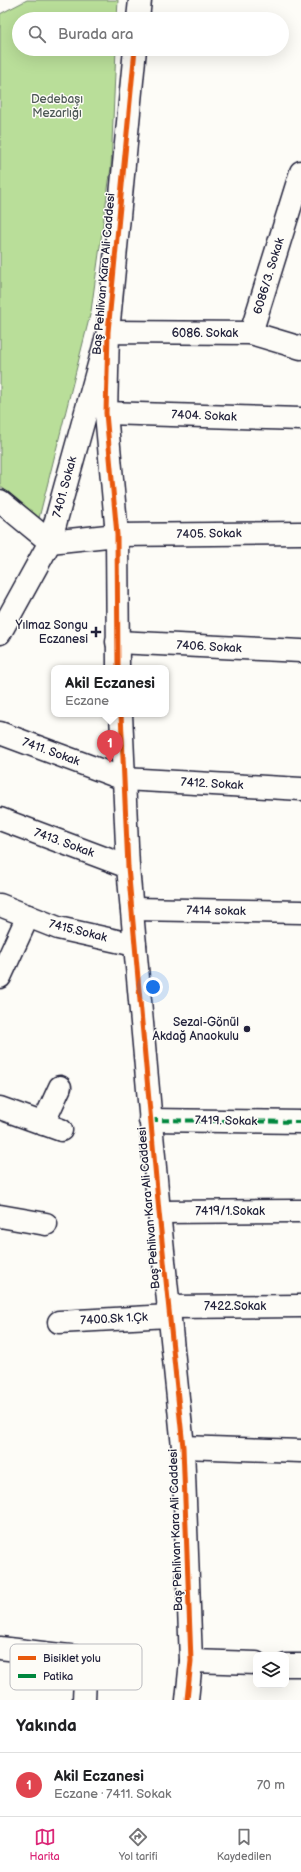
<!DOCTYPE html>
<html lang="tr">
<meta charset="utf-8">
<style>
body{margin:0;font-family:"Balsamiq Sans",sans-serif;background:#f6f6f6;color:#202124}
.controls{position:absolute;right:12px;bottom:12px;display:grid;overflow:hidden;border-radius:8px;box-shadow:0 4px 16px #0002}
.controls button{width:36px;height:36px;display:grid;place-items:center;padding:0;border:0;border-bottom:1px solid #e0e0e0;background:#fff;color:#202124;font:20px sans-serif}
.you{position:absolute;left:153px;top:987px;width:14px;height:14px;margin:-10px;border:3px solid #fff;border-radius:50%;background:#1a73e8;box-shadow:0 0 0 6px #1a73e833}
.badge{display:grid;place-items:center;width:26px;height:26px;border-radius:50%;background:#db2777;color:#fff;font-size:13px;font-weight:700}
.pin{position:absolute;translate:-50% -33px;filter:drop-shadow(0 1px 2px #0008)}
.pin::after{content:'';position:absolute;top:21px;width:14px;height:12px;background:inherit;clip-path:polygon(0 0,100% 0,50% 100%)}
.popup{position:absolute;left:51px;top:665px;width:118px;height:52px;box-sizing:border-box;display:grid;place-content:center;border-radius:8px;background:#fff;filter:drop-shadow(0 1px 3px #0005);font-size:13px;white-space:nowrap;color:#757577}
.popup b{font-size:15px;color:#202124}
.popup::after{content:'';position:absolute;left:50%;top:100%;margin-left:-8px;border:8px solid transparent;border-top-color:#fff}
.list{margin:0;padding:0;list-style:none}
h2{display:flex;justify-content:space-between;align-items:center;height:52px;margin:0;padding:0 16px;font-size:17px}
h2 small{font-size:13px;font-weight:400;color:#757577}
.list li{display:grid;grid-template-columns:26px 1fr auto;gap:12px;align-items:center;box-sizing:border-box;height:64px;padding:0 16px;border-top:1px solid #e0e0e0}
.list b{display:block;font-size:15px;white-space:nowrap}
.list p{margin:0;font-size:13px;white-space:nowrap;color:#757577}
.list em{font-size:13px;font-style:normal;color:#757577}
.icon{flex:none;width:22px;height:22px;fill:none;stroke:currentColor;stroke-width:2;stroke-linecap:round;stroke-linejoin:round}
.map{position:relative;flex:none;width:301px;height:1700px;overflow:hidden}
.search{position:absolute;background:#fff;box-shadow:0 4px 16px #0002;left:12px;right:12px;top:12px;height:44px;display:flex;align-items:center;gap:10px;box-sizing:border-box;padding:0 14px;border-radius:22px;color:#757577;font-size:15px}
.sheet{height:116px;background:#fff}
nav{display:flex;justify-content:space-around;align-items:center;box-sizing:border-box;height:56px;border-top:1px solid #e0e0e0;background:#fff;font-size:11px;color:#757577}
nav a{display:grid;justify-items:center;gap:2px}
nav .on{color:#db2777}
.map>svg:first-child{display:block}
.green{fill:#b9de99;stroke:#6e806a}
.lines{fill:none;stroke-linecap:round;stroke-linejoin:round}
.street-casing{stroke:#22223b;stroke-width:25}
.street{stroke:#fdfcf7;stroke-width:22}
.quiet{stroke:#00873e;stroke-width:4;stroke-dasharray:8 4;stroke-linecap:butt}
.cycleway-casing{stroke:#fdfcf7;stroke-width:8}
.cycleway{stroke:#e8590c;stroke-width:5}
.poi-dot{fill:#22223b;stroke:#fdfcf7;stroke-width:1.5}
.labels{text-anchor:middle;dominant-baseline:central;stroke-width:3;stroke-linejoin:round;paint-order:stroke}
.park-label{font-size:12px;fill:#4f5a57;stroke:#fdfcf7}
.street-label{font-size:12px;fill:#22223b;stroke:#fdfcf7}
.poi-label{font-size:12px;fill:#22223b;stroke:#fdfcf7;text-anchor:end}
.key{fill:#fdfcf7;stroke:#bbbbbf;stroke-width:1}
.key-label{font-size:11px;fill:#22223b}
</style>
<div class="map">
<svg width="301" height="1700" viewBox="0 0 301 1700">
<rect width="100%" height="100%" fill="#fdfcf7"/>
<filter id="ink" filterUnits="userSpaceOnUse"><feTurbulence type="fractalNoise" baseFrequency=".025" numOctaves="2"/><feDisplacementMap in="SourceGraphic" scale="8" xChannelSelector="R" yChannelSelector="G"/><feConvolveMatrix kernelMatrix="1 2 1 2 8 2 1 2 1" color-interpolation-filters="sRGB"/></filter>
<g filter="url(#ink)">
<polygon class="green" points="27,0 118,0 117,19 19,19 19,49 116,49 111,167 91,311 39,518 0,486 0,14"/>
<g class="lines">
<defs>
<g id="street">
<polyline points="138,19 140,0"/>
<polyline points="251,333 301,172"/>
<polyline points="106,413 301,419"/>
<polyline points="0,501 50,542 117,535 301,533"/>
<polyline points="0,633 50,542 108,332 251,333 301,348"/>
<polyline points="117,642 301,651"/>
<polyline points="118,668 117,535 106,413 108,332 135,49"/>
<polyline points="121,714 128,867 159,1212 183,1447 191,1661 187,1700"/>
<polyline points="0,733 124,779 301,789"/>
<polyline points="0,819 128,867"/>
<polyline points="0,905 58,928 135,945"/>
<polyline points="132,909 301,912"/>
<polyline points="0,977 28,916"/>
<polyline points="0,1108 61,1130"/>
<polyline points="150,1120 301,1122"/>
<polyline points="43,1124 60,1087"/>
<polyline points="159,1212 301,1211"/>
<polyline points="0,1216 46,1224"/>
<polyline points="168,1307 301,1306"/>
<polyline points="59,1322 169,1316"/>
<polyline points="183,1447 301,1451"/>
<polyline points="0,1648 86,1658 84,1700"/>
<polyline points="191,1661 256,1663"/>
<polyline points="286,1665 301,1665"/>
</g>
</defs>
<use href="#street" class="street-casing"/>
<use href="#street" class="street"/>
<polyline class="quiet" points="150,1120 301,1122"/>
<defs>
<g id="cycleway">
<polyline points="118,668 117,535 106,413 108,332 135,49"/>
<polyline points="121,714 128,867 159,1212 183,1447 191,1661 187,1700"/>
</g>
</defs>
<use href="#cycleway" class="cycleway-casing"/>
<use href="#cycleway" class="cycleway"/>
</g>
</g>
<g class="poi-dot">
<path d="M94 626h4v4h4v4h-4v4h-4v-4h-4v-4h4z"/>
<circle cx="247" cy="1029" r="4"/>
</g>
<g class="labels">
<g class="park-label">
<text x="57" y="99">Dedebaşı<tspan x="57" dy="14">Mezarlığı</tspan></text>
</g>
<g class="street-label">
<text transform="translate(104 274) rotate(-85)">Baş Pehlivan Kara Ali Caddesi</text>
<text transform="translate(269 276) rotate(-73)">6086/3. Sokak</text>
<text x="205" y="333">6086. Sokak</text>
<text transform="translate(204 416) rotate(2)">7404. Sokak</text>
<text transform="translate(65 487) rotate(-75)">7401. Sokak</text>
<text transform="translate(209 534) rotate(-1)">7405. Sokak</text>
<text transform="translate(209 647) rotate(3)">7406. Sokak</text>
<text transform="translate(51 752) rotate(20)">7411. Sokak</text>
<text transform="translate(212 784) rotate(3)">7412. Sokak</text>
<text transform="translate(64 843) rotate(20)">7413. Sokak</text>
<text transform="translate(216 911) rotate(1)">7414 sokak</text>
<text transform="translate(78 931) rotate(14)">7415.Sokak</text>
<text transform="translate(226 1121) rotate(1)">7419. Sokak</text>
<text transform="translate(149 1208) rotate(-95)">Baş Pehlivan Kara Ali Caddesi</text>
<text x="230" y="1211">7419/1.Sokak</text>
<text x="235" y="1306">7422.Sokak</text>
<text transform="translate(114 1319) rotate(-3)">7400.Sk 1.Çk</text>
<text transform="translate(176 1530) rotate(-92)">Baş Pehlivan Kara Ali Caddesi</text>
</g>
<g class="poi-label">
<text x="88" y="625">Yılmaz Songu<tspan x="88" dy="14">Eczanesi</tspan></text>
<text x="239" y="1022">Sezai-Gönül<tspan x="239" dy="14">Akdağ Anaokulu</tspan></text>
</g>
</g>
<rect x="10" y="1644" width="132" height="46" rx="6" class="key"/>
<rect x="18" y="1656" width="18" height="4" fill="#e8590c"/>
<rect x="18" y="1674" width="18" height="4" fill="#00873e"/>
<g class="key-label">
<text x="43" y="1662">Bisiklet yolu</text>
<text x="43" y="1680">Patika</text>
</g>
</svg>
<div class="controls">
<button><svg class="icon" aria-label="layers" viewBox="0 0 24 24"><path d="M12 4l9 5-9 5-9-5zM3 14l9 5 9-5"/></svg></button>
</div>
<div class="you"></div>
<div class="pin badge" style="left:110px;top:763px;background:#e0444e">1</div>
<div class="popup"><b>Akil Eczanesi</b>Eczane</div>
<div class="search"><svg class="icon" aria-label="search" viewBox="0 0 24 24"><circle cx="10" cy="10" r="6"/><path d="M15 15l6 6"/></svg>Burada ara</div>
</div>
<section class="sheet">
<h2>Yakında<small></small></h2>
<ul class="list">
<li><span class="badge" style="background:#e0444e">1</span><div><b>Akil Eczanesi</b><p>Eczane · 7411. Sokak</p></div><em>70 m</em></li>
</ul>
</section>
<nav>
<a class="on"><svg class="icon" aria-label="map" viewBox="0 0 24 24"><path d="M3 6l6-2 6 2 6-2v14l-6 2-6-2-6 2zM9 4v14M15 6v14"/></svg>Harita</a>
<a><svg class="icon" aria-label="directions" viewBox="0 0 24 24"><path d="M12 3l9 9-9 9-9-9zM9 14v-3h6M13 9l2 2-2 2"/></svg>Yol tarifi</a>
<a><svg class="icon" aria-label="saved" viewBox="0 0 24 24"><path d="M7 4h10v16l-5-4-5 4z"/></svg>Kaydedilen</a>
</nav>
